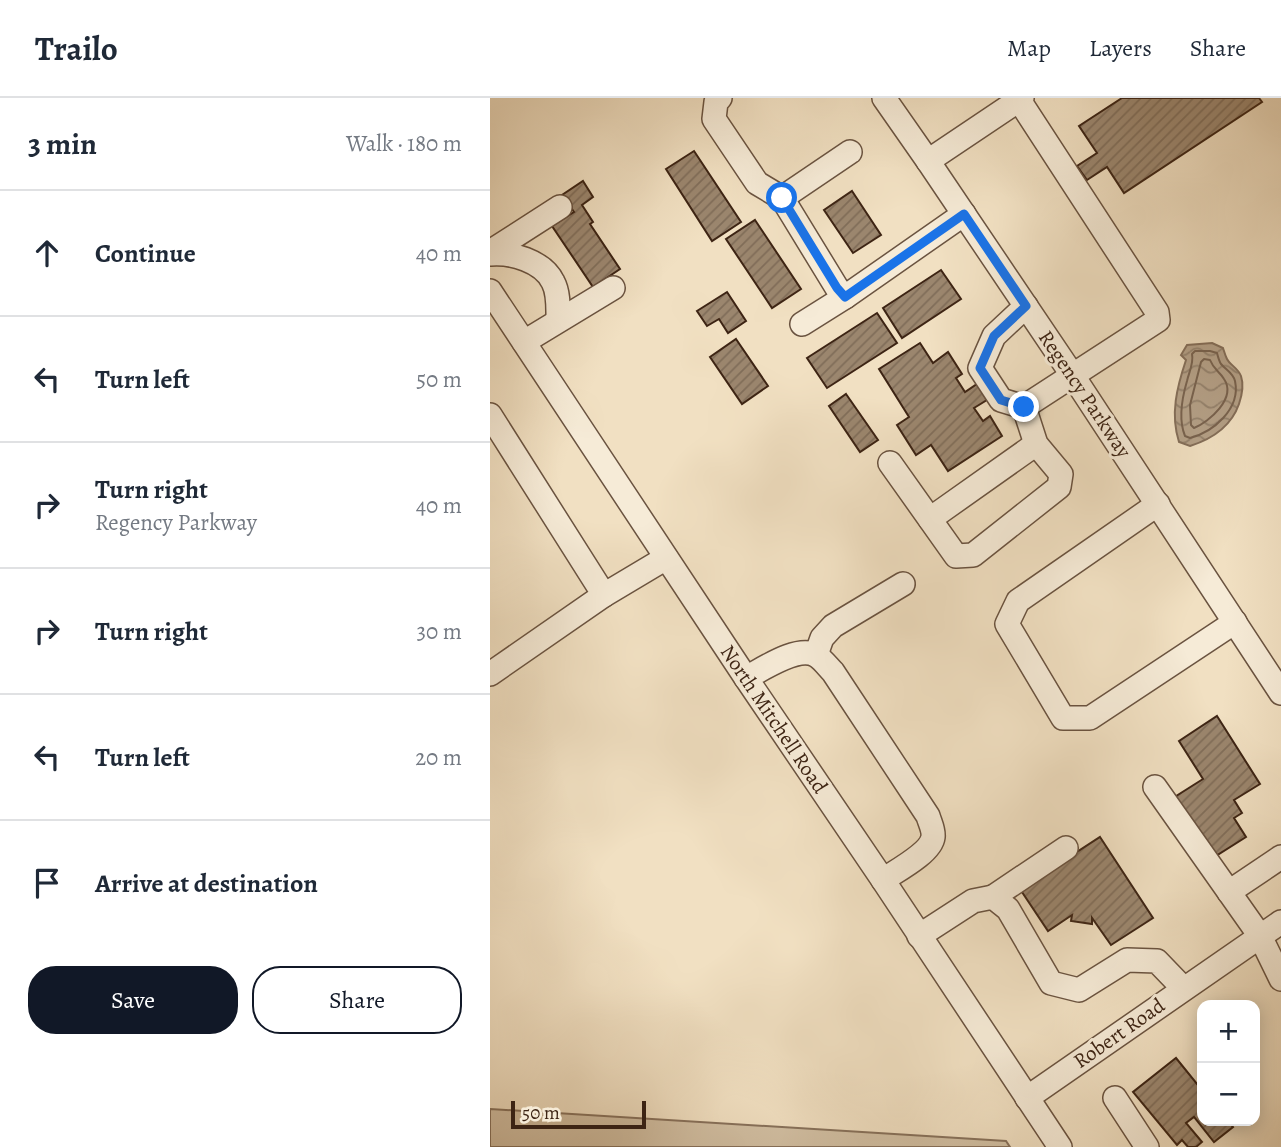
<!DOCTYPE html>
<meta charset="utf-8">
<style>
body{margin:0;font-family:Alegreya,serif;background:#f6f6f7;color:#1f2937}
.controls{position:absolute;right:21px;bottom:21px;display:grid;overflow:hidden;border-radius:14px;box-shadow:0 4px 18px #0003}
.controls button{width:63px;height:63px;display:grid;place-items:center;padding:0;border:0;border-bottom:2px solid #e0e1e3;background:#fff;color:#1f2937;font:35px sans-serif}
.scale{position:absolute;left:21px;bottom:18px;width:135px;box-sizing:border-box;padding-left:7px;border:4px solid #3d2414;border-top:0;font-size:19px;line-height:24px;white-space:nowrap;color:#3d2414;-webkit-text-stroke:5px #f6ebd7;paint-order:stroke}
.stop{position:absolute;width:21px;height:21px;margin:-16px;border:5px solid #1a73e8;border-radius:50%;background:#fff}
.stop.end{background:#1a73e8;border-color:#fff;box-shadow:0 2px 7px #0008}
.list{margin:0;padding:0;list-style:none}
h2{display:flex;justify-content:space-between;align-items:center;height:91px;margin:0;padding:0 28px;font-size:30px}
h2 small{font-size:23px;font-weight:400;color:#747a83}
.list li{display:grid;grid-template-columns:46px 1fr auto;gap:21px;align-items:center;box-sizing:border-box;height:126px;padding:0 28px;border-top:2px solid #e0e1e3}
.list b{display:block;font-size:26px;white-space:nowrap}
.list p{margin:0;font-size:23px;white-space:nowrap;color:#747a83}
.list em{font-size:23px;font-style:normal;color:#747a83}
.actions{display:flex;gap:14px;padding:21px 28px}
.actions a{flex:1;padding:16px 0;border:2px solid #111827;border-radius:28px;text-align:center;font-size:24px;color:#111827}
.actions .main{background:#111827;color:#fff}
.icon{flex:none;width:38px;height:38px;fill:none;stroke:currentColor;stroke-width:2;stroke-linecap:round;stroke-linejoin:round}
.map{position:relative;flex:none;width:791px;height:1049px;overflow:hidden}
header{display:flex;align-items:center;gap:42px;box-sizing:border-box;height:98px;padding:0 35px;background:#fff;border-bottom:2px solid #e0e1e3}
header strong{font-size:33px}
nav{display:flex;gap:38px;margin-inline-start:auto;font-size:24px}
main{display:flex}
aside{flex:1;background:#fff}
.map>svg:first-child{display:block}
.green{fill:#d2c0a4;stroke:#88725c;stroke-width:2}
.water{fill:url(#water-waves);stroke:#846e59;stroke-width:2}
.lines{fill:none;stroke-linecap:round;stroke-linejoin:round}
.shore{stroke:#78624e;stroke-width:2}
.building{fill:url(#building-hatch);stroke:#3d2414;stroke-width:2}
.minor-casing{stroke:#6a5340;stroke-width:26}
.minor{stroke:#f6ebd7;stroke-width:23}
.route{stroke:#1a73e8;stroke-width:9}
.labels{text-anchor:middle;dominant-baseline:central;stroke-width:6;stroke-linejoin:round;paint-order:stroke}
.street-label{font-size:21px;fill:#3d2414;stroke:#f6ebd7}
</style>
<header>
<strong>Trailo</strong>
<nav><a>Map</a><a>Layers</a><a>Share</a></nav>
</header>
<main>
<aside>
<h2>3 min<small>Walk · 180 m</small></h2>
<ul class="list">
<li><svg class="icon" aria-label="ahead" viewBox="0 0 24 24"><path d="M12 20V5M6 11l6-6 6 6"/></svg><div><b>Continue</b></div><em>40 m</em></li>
<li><svg class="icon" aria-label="left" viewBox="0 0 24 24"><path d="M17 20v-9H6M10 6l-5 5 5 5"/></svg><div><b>Turn left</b></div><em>50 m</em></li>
<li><svg class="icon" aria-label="right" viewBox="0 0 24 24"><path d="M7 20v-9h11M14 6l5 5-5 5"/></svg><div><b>Turn right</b><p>Regency Parkway</p></div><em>40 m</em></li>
<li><svg class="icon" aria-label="right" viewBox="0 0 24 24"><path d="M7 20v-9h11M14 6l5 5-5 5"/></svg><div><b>Turn right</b></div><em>30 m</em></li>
<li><svg class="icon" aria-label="left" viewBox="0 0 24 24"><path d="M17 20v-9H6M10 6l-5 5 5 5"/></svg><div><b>Turn left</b></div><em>20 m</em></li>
<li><svg class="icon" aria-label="arrive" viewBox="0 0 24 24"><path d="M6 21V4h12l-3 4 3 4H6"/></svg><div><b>Arrive at destination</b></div></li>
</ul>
<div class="actions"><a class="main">Save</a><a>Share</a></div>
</aside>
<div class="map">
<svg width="791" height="1049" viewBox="0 0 791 1049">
<defs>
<pattern id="water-waves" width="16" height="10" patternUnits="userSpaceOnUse" patternTransform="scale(1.75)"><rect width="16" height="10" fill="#b4a087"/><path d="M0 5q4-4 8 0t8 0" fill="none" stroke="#94826d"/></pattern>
<pattern id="building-hatch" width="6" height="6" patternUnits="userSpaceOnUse" patternTransform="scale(1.75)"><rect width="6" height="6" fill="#9b866e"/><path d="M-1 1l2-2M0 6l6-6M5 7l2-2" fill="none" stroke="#806d59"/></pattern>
</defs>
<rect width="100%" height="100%" fill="#f1e0c2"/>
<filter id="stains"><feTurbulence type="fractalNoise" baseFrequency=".00286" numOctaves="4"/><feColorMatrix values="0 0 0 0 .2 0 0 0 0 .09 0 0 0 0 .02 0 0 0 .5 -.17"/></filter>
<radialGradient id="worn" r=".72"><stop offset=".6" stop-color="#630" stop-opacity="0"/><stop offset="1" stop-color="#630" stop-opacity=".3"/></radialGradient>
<polygon class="green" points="0,1011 516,1043 520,1049 0,1049"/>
<path class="water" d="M722 245 733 250C734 253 735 257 737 261 740 267 748 270 751 278 754 287 752 297 749 306 741 329 722 341 700 348L689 344C680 316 687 289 696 262L691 257 697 247Z"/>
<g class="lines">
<g class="shore">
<path d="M705 253H720L727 255C728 259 729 263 731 266 736 272 743 275 745 283 751 311 723 334 700 340L695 338C688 321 692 300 697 283 699 274 704 265 702 256Z"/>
<path d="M714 261 720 262C724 272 729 273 734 281 747 300 719 324 704 330L701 327 700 307 711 264Z"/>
</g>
</g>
<g class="building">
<polygon points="632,0 769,0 772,4 634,95 617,69 597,82 587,68 607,55 589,28"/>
<polygon points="204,53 251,124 222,143 176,71"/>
<polygon points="93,83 103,99 92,107 103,124 100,126 130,171 103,189 62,128 84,114 72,97"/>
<polygon points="362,93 391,137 363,155 334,112"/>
<polygon points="265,122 311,191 282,210 236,141"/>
<polygon points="451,172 471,201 412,240 393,210"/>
<polygon points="237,194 256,223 238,235 229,221 217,228 207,213"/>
<polygon points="387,215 407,245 337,290 317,260"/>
<polygon points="246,241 278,288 252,306 220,259"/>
<polygon points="430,245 443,265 458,254 472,276 466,280 475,294 487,286 497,302 484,310 493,323 500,318 512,338 458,373 441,347 426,357 407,327 419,319 389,271"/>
<polygon points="356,296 388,342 370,354 339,308"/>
<polygon points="727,618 770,686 744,702 752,715 744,720 756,739 721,761 683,700 713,681 689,643"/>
<polygon points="610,739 663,820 621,847 602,820 602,826 581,823 582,817 558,833 530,791"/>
<polygon points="686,960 712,992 712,1023 738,1023 743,1029 724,1044 704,1019 696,1025 712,1044 706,1049 698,1049 692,1042 687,1047 643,994"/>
</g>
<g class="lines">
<defs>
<g id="minor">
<polyline points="230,0 226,4 224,21 267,85 292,100 347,190 355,199 474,116"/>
<polyline points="394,0 438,63 583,278 791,595"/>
<polyline points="532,0 529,2 667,214 668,222 534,309 511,302 490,270 504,238 536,208"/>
<polyline points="438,63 529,2"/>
<polyline points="292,100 360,54"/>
<polyline points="0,154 70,109"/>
<path d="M0 156C21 154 53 163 63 184 69 195 68 210 68 222"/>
<polyline points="0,193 256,580 393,782 570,1049"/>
<polyline points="312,226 355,199"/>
<polyline points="34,244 123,190"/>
<polyline points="0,317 114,497 0,576"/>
<polyline points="400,365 466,458 483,457 569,389 571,376 546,346 534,309"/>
<polyline points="668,406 528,503 517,526 573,620 600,620 745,524"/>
<polyline points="440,421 546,346"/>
<polyline points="114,497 176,460"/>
<polyline points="326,557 332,540 343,528 413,486"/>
<path d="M256 580C273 571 309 546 327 558 333 562 338 569 343 574L438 718C440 725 444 732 443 739 441 755 406 773 393 782"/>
<polyline points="665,689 770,838 791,881"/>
<polyline points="739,794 791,759"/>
<polyline points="503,799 576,750"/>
<polyline points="429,838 483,803 503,799 518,811 561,885 589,892 637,862 667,863 693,890"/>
<polyline points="537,1000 791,824"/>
<polyline points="625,1000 657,1049"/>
</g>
</defs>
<use href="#minor" class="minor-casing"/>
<use href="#minor" class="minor"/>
</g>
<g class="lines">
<polyline class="route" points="292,100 347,190 355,199 474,116 536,208 504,238 490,270 511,302 534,309"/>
</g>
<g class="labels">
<g class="street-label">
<text transform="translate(595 296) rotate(56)">Regency Parkway</text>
<text transform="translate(284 621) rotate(56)">North Mitchell Road</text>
<text transform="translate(629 935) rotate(-35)">Robert Road</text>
</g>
</g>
<rect width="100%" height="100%" filter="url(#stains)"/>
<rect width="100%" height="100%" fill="url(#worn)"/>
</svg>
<div class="controls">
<button>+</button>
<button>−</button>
</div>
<div class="scale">50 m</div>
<div class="stop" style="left:292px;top:100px"></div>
<div class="stop end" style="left:534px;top:309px"></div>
</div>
</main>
